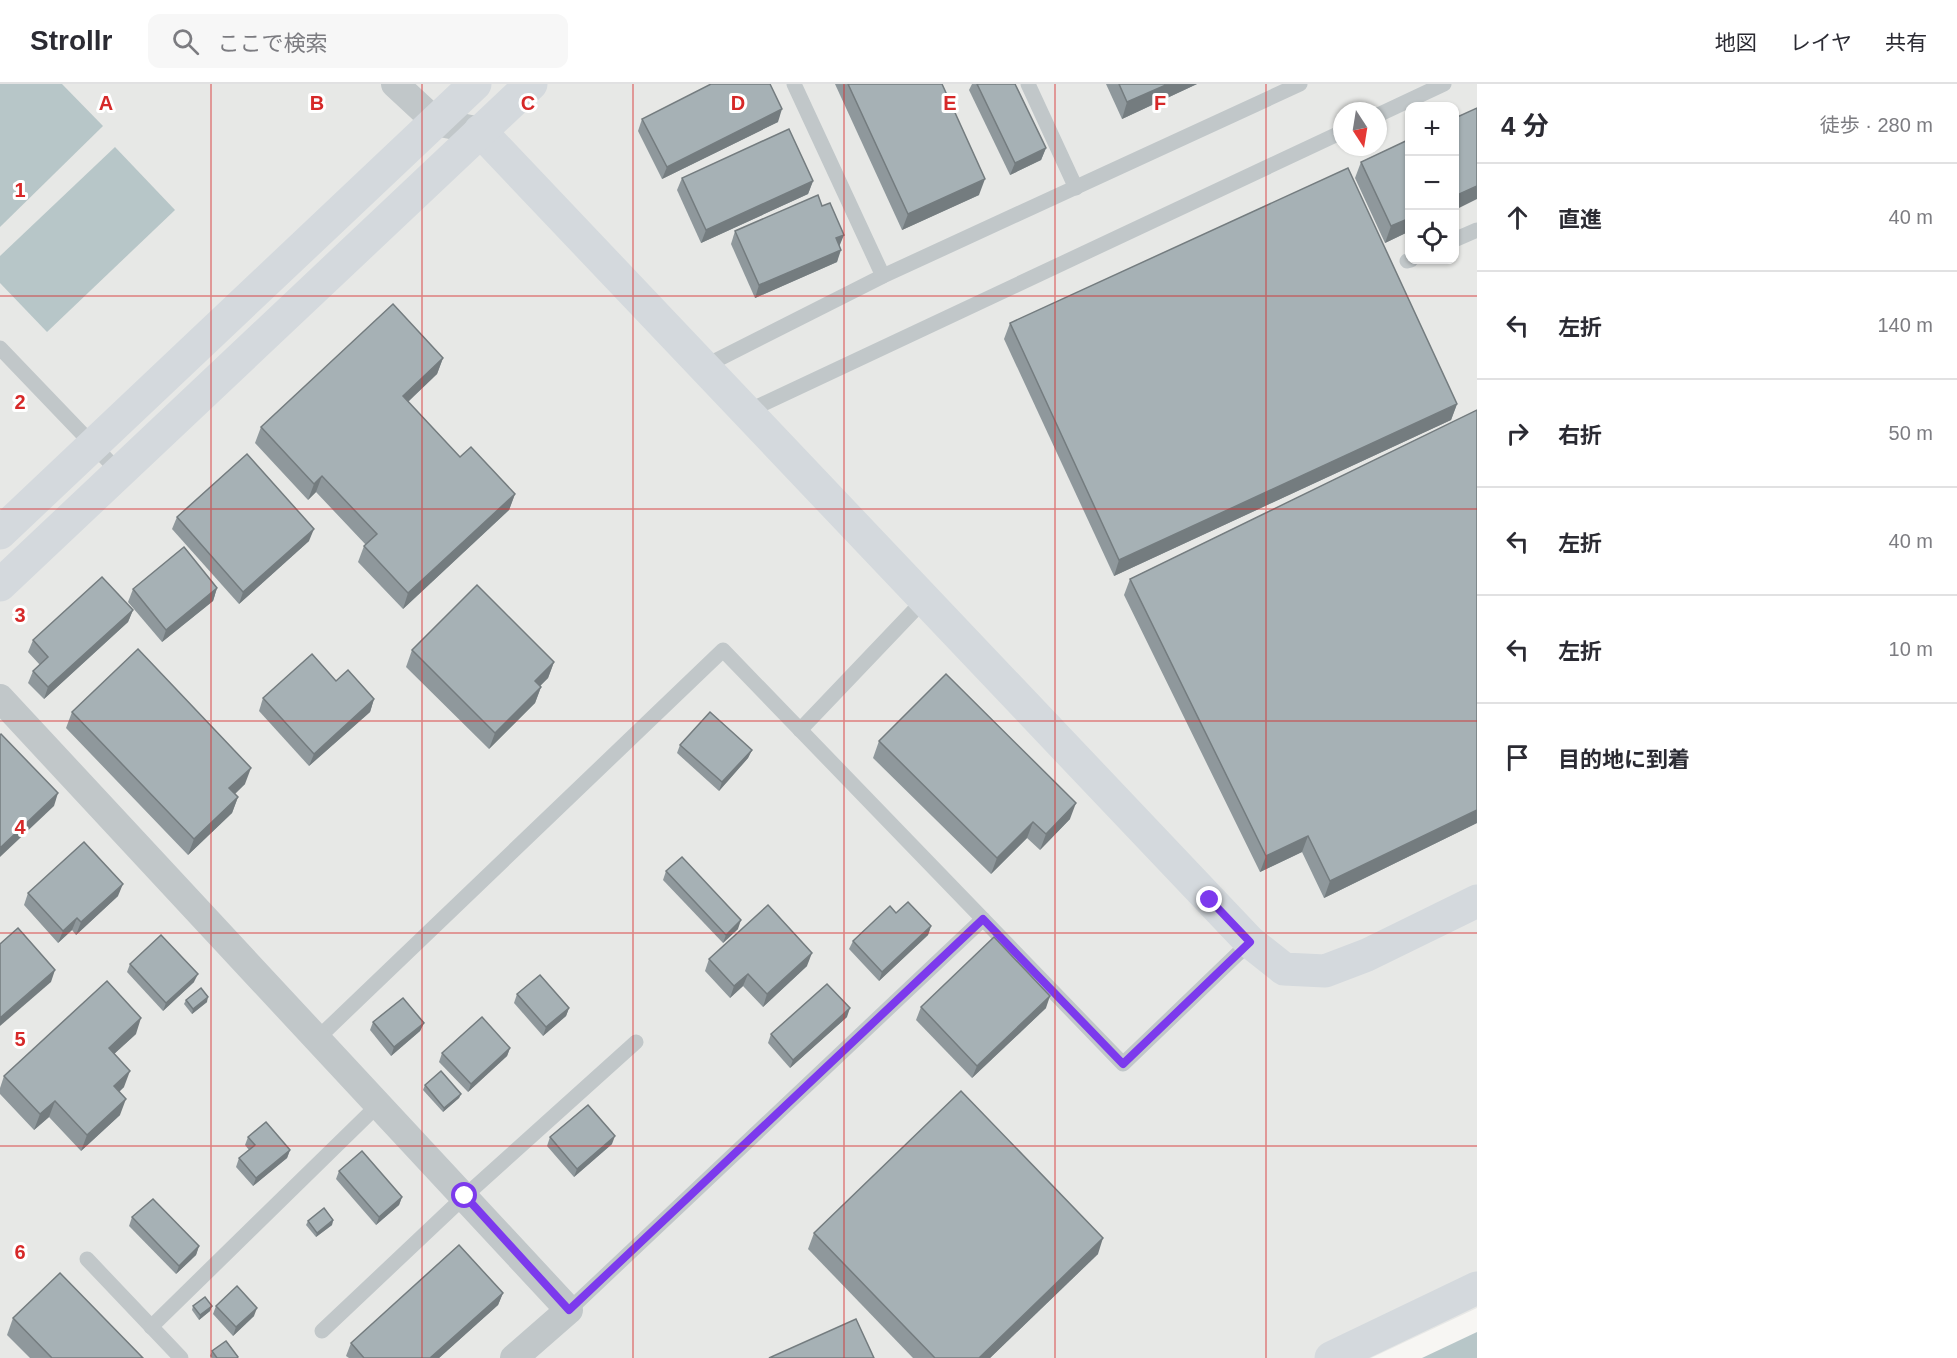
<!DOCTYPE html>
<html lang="ja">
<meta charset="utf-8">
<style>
body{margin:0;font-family:Arial,"Noto Sans JP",sans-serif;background:#f7f7f7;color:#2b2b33}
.controls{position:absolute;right:18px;top:18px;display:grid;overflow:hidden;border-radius:12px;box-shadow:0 2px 4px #0004}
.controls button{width:54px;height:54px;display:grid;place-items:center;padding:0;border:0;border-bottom:2px solid #e1e1e2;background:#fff;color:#2b2b33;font:30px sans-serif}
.compass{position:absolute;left:1333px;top:18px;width:54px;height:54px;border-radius:50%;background:#fff;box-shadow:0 2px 4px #0004;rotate:168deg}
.stop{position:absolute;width:18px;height:18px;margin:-14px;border:4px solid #7c3aed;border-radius:50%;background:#fff}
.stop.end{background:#7c3aed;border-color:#fff;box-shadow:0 2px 6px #0008}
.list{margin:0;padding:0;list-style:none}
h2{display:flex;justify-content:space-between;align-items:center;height:78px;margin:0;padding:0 24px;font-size:26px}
h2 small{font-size:20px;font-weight:400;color:#7c7c81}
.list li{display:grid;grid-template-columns:39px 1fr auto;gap:18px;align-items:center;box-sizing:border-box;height:108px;padding:0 24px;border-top:2px solid #e1e1e2}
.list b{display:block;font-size:22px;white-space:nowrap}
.list em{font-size:20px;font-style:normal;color:#7c7c81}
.icon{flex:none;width:33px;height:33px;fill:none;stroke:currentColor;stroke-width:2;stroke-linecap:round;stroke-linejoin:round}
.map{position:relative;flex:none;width:1477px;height:1274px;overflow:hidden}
header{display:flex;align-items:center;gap:36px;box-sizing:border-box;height:84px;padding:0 30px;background:#fff;border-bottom:2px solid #e1e1e2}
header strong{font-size:28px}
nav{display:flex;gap:33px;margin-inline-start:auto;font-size:21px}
.search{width:420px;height:54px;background:#f7f7f7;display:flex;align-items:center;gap:15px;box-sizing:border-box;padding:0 21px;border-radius:12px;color:#7c7c81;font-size:22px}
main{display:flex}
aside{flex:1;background:#fff}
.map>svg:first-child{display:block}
.built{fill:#e7e8e6;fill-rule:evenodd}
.water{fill:#b7c6c8}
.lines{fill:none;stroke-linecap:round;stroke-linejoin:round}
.lane{stroke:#c1c7c9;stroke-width:15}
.street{stroke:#c1c7c9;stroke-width:28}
.secondary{stroke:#d4d9dd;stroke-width:33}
.wall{fill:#8f989c}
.shaded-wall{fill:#747c7f}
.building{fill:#a6b1b5;stroke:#747c7f;stroke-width:1.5}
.route{stroke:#7c3aed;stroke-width:8}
.grid{fill:none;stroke:#d62828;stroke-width:1.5;stroke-opacity:0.55}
.grid-label{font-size:20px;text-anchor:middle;font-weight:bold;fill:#d62828;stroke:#fff;stroke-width:6;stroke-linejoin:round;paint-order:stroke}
</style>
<header>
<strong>Strollr</strong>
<div class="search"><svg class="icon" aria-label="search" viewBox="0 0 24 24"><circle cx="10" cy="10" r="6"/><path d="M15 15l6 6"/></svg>ここで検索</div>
<nav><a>地図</a><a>レイヤ</a><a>共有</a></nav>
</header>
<main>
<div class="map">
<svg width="1477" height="1274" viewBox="0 0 1477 1274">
<rect width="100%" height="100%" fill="#f7f6f3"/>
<path class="built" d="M0 0H1477V1224L1371 1274H0ZM1410 22H1454V176H1410ZM1342 27H1378V63H1342Z"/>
<g class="water">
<polygon points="0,0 62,0 103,42 0,143"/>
<polygon points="115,63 175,126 47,248 0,199 0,172"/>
<polygon points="1477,1248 1477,1274 1422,1274"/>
</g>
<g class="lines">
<g class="lane">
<polyline points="794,0 883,192"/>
<polyline points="1028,0 1076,104"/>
<polyline points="1378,31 1444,0"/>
<polyline points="1454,156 1477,146"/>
<polyline points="1407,177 1411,176"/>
<polyline points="0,264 119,388"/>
<polyline points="705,282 883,192 1300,0"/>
<polyline points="748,327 1342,48"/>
<polyline points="800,646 924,516"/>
<polyline points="318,954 723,566 1123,980 1250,858"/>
<polyline points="87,1175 181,1274"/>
<polyline points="569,1226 983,835"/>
<polyline points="151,1243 379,1020"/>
<polyline points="322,1247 465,1112 636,958"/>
</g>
<g class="street">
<polyline points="395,0 436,38 480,47"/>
<polyline points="0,614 569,1226 514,1274"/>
</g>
<g class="secondary">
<polyline points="480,47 1250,858 1284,885 1325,887 1367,871 1477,817"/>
<polyline points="0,449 475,0"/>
<polyline points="0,501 531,0"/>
<polyline points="1331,1274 1477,1204"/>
</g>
</g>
<g class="wall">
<polygon points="835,0 942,0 979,111 902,146"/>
<polygon points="972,0 1015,0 1046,64 1041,76 1010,91 969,6"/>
<polygon points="1106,0 1197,0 1122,35"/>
<polygon points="642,35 778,38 662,95 638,47"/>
<polygon points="1410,55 1410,147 1385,159 1355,94 1361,78"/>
<polygon points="682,94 813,97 808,110 701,159 677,106"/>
<polygon points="735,147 840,161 837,178 755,214 731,160"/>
<polygon points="1010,239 1457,320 1451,336 1114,492 1004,255"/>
<polygon points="443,274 437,290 408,318 460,373 515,410 509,426 403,525 358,478 364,462 366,461 316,408 308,416 255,359 261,343"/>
<polygon points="1477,326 1477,739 1324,814 1302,768 1260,788 1124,511 1130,495"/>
<polygon points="177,433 309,457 239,520 172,445"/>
<polygon points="217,504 213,517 162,558 128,518 133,505"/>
<polygon points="133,526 128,538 44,615 28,599 33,587 40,581 28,568 33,556"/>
<polygon points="412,566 554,578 548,594 540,602 541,603 535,619 489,665 406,583"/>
<polygon points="336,597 374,615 370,628 309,682 259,627 263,614"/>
<polygon points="72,628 245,700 235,710 238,713 232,729 188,771 66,644"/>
<polygon points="879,657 1070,735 1040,766 1027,754 991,790 873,674"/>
<polygon points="680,661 752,666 748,674 719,707 677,669"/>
<polygon points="666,787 738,845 723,859 663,796"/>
<polygon points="28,809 118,812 76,851 72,846 58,859 24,821"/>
<polygon points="896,829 931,842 928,851 879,897 849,865 853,857"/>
<polygon points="709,875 807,882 763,923 743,902 730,914 705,887"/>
<polygon points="130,880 194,898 163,927 127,888"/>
<polygon points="517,910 569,924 566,932 543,952 514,919"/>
<polygon points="186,916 207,918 192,930 184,920"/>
<polygon points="921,923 1046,924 972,994 916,936"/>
<polygon points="847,933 790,984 768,959 771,950"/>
<polygon points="373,938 424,939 420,947 391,972 370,946"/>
<polygon points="136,950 114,970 124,1003 120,1007 120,1031 81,1067 49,1033 34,1046 0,1010 0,1004 4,992"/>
<polygon points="510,964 507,972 468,1008 439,978 442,969"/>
<polygon points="425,1001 461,1010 459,1014 443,1028 423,1006"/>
<polygon points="248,1053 290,1066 287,1074 253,1102 236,1083 239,1074 249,1066 245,1061"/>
<polygon points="550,1053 612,1060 574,1093 547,1062"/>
<polygon points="339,1087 402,1113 399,1121 376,1141 336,1095"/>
<polygon points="132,1133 199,1162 196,1171 176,1190 129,1142"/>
<polygon points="333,1136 332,1141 316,1153 306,1141 308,1137"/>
<polygon points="814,1149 1098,1170 990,1274 913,1274 808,1165"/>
<polygon points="503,1209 498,1221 439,1274 349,1274 346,1272 351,1259"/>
<polygon points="193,1222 212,1222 210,1227 199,1236 192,1226"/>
<polygon points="216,1222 254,1232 233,1252 213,1230"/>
<polygon points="13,1234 143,1274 30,1274 7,1251"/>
<polygon points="212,1267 238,1274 212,1274 210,1272"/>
</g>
<g class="shaded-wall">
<polygon points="1168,0 1197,0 1122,35 1127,18"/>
<polygon points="782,25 778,38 662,95 667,83"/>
<polygon points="1046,64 1041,76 1010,91 1015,79"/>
<polygon points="985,95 979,111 902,146 908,130"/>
<polygon points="813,97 808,110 701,159 706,146"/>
<polygon points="1477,102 1477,115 1455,126 1455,112"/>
<polygon points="1410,134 1410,147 1385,159 1391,142"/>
<polygon points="844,151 839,163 836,154"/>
<polygon points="841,166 837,178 755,214 759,201"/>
<polygon points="443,274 437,290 397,328 403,312"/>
<polygon points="1457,320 1451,336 1114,492 1119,476"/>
<polygon points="322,392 316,408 308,416 314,400"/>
<polygon points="515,410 509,426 403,525 408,509"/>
<polygon points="314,445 309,457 239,520 243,508"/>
<polygon points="217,504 213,517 162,558 166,546"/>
<polygon points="133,526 128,538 44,615 48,603"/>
<polygon points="554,578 548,594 529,613 535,597"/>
<polygon points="541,603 535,619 489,665 495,649"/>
<polygon points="374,615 370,628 309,682 314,670"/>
<polygon points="752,666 748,674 719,707 722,698"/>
<polygon points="251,684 245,700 223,721 229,704"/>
<polygon points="58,709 54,722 0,773 0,764"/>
<polygon points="238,713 232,729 188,771 194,755"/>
<polygon points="1076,719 1070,735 1040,766 1046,750"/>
<polygon points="1477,726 1477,739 1324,814 1330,797"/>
<polygon points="1033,738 1027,754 991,790 997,774"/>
<polygon points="1308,752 1302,768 1260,788 1266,772"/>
<polygon points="123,800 118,812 76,851 81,838"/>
<polygon points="77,834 72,846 58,859 63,847"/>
<polygon points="741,836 738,845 723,859 726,851"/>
<polygon points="931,842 928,851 879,897 882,888"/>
<polygon points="812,869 807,882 763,923 767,910"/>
<polygon points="55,886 51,898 0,942 0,934"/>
<polygon points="198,890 194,898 163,927 166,919"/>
<polygon points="748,890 743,902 730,914 734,902"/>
<polygon points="1050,912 1046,924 972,994 977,982"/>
<polygon points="208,913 207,918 192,930 193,925"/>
<polygon points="569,924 566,932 543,952 546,943"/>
<polygon points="850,924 847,933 790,984 793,976"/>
<polygon points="141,934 136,950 103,980 109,964"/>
<polygon points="424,939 420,947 391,972 394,963"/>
<polygon points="510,964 507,972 468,1008 471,1000"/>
<polygon points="130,987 124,1003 108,1018 114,1002"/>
<polygon points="461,1010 459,1014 443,1028 444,1024"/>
<polygon points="126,1015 120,1031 81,1067 87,1051"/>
<polygon points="55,1017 49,1033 34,1046 40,1030"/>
<polygon points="615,1052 612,1060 574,1093 577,1085"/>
<polygon points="290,1066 287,1074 253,1102 256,1094"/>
<polygon points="402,1113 399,1121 376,1141 379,1133"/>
<polygon points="333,1136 332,1141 316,1153 317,1149"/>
<polygon points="1103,1154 1098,1170 990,1274 979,1274"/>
<polygon points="199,1162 196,1171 176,1190 179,1182"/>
<polygon points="503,1209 498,1221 439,1274 430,1274"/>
<polygon points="212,1222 210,1227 199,1236 200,1231"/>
<polygon points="257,1224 254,1232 233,1252 236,1243"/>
</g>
<g class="building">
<polygon points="711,0 770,0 782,25 667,83 642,35"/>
<polygon points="848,0 942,0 985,95 908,130"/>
<polygon points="977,0 1015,0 1046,64 1015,79"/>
<polygon points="1119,0 1168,0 1127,18"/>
<polygon points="1477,24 1477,102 1455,112 1455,34"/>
<polygon points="789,45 813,97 706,146 682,94"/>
<polygon points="1410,55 1410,134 1391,142 1361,78"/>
<polygon points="1348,84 1457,320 1119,476 1010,239"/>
<polygon points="818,111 822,122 830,119 844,151 836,154 841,166 759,201 735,147"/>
<polygon points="393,220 443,274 403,312 460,373 471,363 515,410 408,509 364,462 377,450 322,392 314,400 261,343"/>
<polygon points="1477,326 1477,726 1330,797 1308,752 1266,772 1130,495"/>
<polygon points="247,370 314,445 243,508 177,433"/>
<polygon points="184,463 217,504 166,546 133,505"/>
<polygon points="102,493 133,526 48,603 33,587 48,573 33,556"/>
<polygon points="477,501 554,578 535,597 541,603 495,649 412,566"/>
<polygon points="138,565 251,684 229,704 238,713 194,755 72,628"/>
<polygon points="312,570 336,597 348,586 374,615 314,670 263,614"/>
<polygon points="946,590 1076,719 1046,750 1033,738 997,774 879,657"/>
<polygon points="710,628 752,666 722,698 680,661"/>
<polygon points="1,650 58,709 0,764 0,651"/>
<polygon points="84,758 123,800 81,838 77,834 63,847 28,809"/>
<polygon points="682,773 741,836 726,851 666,787"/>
<polygon points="908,818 931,842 882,888 853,857 890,822 896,829"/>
<polygon points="768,821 812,869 767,910 748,890 734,902 709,875"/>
<polygon points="18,844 55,886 0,934 0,860"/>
<polygon points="161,851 198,890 166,919 130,880"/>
<polygon points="994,853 1050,912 977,982 921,923"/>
<polygon points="540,891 569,924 546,943 517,910"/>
<polygon points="107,897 141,934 109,964 130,987 114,1002 126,1015 87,1051 55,1017 40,1030 4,992"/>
<polygon points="827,900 850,924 793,976 771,950"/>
<polygon points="201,904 208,913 193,925 186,916"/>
<polygon points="403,914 424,939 394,963 373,938"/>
<polygon points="482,933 510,964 471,1000 442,969"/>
<polygon points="441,987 461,1010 444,1024 425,1001"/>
<polygon points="961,1007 1103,1154 979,1274 935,1274 814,1149"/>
<polygon points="588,1021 615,1052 577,1085 550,1053"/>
<polygon points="266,1038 290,1066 256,1094 239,1074 255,1061 248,1053"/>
<polygon points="362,1067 402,1113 379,1133 339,1087"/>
<polygon points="153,1115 199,1162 179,1182 132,1133"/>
<polygon points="324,1124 333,1136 317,1149 308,1137"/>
<polygon points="459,1161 503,1209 430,1274 364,1274 351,1259"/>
<polygon points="60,1189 143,1274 52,1274 13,1234"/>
<polygon points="237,1202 257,1224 236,1243 216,1222"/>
<polygon points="205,1213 212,1222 200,1231 193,1222"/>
<polygon points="856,1235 874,1274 769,1274"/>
<polygon points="226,1257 238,1273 237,1274 217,1274 212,1267"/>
</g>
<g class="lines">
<polyline class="route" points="465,1112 569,1226 983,835 1123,980 1250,858 1210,816"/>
</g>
<path class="grid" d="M211 0V1274M422 0V1274M633 0V1274M844 0V1274M1055 0V1274M1266 0V1274M0 212H1477M0 425H1477M0 637H1477M0 849H1477M0 1062H1477"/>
<g class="grid-label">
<text x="106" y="26">A</text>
<text x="317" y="26">B</text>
<text x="528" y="26">C</text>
<text x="738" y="26">D</text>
<text x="950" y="26">E</text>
<text x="1160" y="26">F</text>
<text x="20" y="113">1</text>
<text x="20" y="325">2</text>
<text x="20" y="538">3</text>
<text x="20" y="750">4</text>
<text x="20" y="962">5</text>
<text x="20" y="1175">6</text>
</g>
</svg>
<div class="controls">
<button>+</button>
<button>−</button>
<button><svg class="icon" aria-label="locate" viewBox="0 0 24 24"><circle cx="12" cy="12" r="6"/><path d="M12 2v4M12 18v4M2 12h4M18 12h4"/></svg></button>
</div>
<svg class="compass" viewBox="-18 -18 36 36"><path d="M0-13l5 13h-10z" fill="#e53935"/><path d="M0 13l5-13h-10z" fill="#7c7c81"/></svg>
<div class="stop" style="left:465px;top:1112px"></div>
<div class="stop end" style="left:1210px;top:816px"></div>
</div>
<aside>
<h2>4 分<small>徒歩 · 280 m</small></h2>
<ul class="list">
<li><svg class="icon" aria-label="ahead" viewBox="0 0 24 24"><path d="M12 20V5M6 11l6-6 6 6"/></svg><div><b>直進</b></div><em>40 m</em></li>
<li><svg class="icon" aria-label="left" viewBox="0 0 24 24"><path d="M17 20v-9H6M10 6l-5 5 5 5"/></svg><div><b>左折</b></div><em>140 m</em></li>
<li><svg class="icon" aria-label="right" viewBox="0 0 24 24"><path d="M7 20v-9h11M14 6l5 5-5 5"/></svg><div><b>右折</b></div><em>50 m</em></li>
<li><svg class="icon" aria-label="left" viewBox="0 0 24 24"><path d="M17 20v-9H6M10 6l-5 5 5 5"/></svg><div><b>左折</b></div><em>40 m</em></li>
<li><svg class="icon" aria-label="left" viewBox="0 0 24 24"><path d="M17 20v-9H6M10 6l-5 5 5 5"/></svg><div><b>左折</b></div><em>10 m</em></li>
<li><svg class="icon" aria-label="arrive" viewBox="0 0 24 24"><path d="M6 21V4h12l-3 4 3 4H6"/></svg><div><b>目的地に到着</b></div></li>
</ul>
</aside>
</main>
